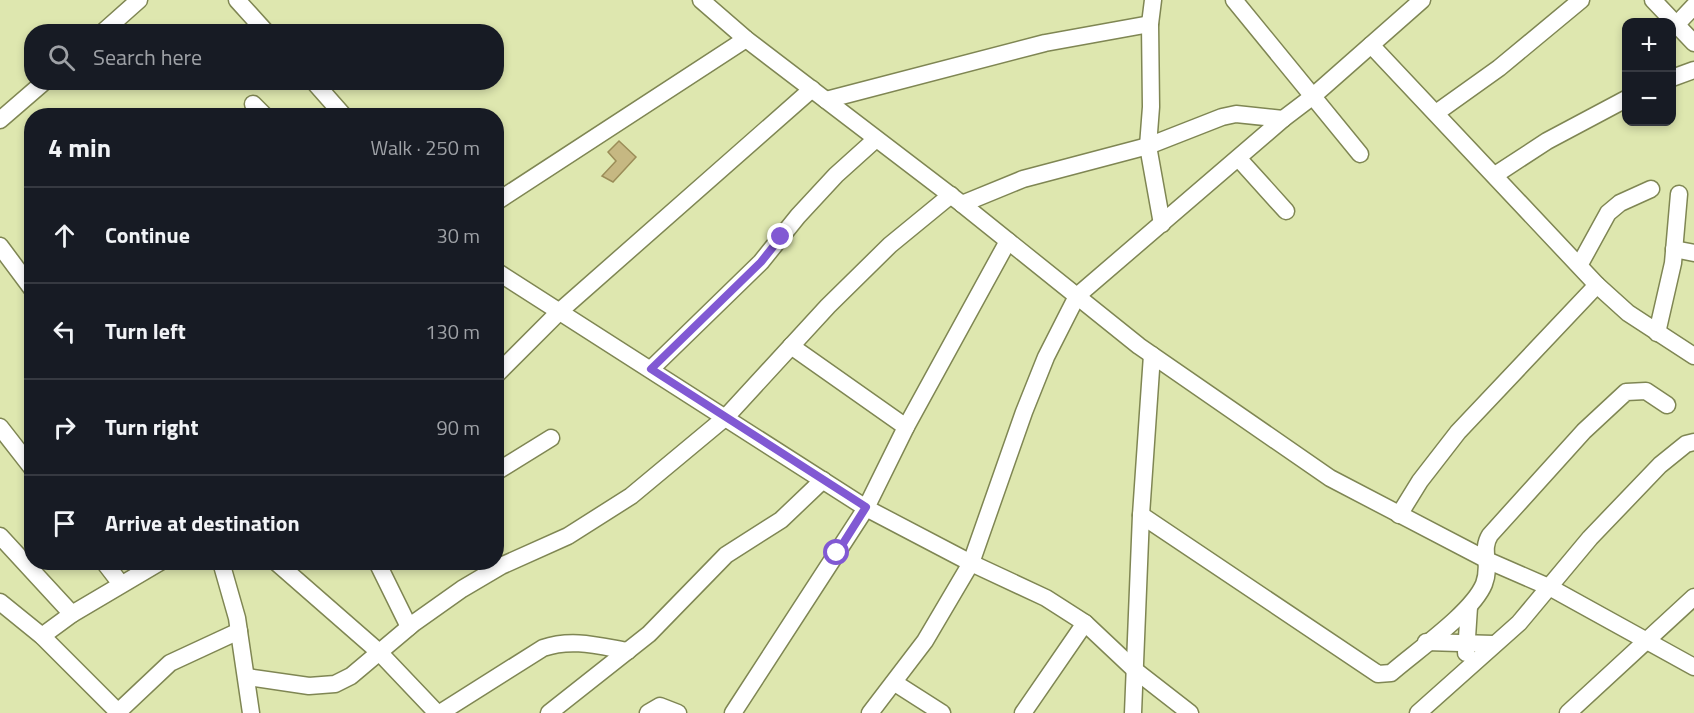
<!DOCTYPE html>
<meta charset="utf-8">
<style>
body{margin:0;font-family:"Titillium Web",sans-serif;background:#242831;color:#f1f3f6}
.controls{position:absolute;right:18px;top:18px;display:grid;overflow:hidden;border-radius:12px;box-shadow:0 3px 9px #0003}
.controls button{width:54px;height:54px;display:grid;place-items:center;padding:0;border:0;border-bottom:2px solid #363941;background:#171b24;color:#f1f3f6;font:30px sans-serif}
.stop{position:absolute;width:18px;height:18px;margin:-14px;border:4px solid #8159d3;border-radius:50%;background:#fff}
.stop.end{background:#8159d3;border-color:#fff;box-shadow:0 2px 6px #0008}
.list{margin:0;padding:0;list-style:none}
h2{display:flex;justify-content:space-between;align-items:center;height:78px;margin:0;padding:0 24px;font-size:26px}
h2 small{font-size:20px;font-weight:400;color:#9ea1a6}
.list li{display:grid;grid-template-columns:39px 1fr auto;gap:18px;align-items:center;box-sizing:border-box;height:96px;padding:0 24px;border-top:2px solid #363941}
.list b{display:block;font-size:22px;white-space:nowrap}
.list em{font-size:20px;font-style:normal;color:#9ea1a6}
.icon{flex:none;width:33px;height:33px;fill:none;stroke:currentColor;stroke-width:2;stroke-linecap:round;stroke-linejoin:round}
.map{position:relative;flex:none;width:1694px;height:713px;overflow:hidden}
.search{position:absolute;background:#171b24;box-shadow:0 3px 9px #0003;left:24px;top:24px;width:480px;height:66px;display:flex;align-items:center;gap:15px;box-sizing:border-box;padding:0 21px;border-radius:24px;color:#9ea1a6;font-size:22px}
.panel{position:absolute;background:#171b24;box-shadow:0 3px 9px #0003;left:24px;top:108px;width:480px;height:462px;border-radius:24px}
.map>svg:first-child{display:block}
.building{fill:#c6b882;stroke:#9b8d58;stroke-width:1.5}
.lines{fill:none;stroke-linecap:round;stroke-linejoin:round}
.minor-casing{stroke:#7f8653;stroke-width:19}
.minor{stroke:#fff;stroke-width:16}
.route{stroke:#8159d3;stroke-width:8}
</style>
<div class="map">
<svg width="1694" height="713" viewBox="0 0 1694 713">
<rect width="100%" height="100%" fill="#dee7af"/>
<polygon class="building" points="619,141 636,157 613,182 602,176 616,161 608,152"/>
<g class="lines">
<defs>
<g id="minor">
<polyline points="237,0 266,32"/>
<polyline points="701,0 746,39 962,204 1139,346 1330,478 1489,561 1551,588 1694,667"/>
<polyline points="1153,0 1150,24 1151,107 1148,146 1162,224"/>
<polyline points="1234,0 1360,154"/>
<polyline points="1653,0 1694,43"/>
<polyline points="1676,25 1694,6"/>
<polyline points="103,32 139,0"/>
<polyline points="1371,45 1597,285 1628,313 1694,356"/>
<polyline points="1672,78 1694,70"/>
<polyline points="314,82 344,116"/>
<polyline points="826,100 1045,43 1150,24"/>
<polyline points="253,104 265,116"/>
<polyline points="1436,113 1499,68 1581,0"/>
<polyline points="0,120 44,82"/>
<polyline points="1239,159 1286,211"/>
<polyline points="1495,175 1547,141 1626,99"/>
<polyline points="496,202 746,39"/>
<polyline points="962,204 1023,179 1148,146 1222,117 1236,114 1283,119"/>
<polyline points="0,246 32,289"/>
<polyline points="1674,249 1694,253"/>
<polyline points="1580,264 1608,213 1620,203 1651,189"/>
<polyline points="496,271 866,508 971,563 1046,598 1085,623 1136,671 1190,713"/>
<polyline points="1657,333 1673,263 1679,194"/>
<polyline points="791,346 906,427"/>
<polyline points="651,369 761,262 798,216 836,175 876,139"/>
<polyline points="496,375 560,311 812,89"/>
<polyline points="0,427 32,468"/>
<polyline points="496,472 551,438"/>
<path d="M1141 515 1378 674 1391 673C1416 651 1472 613 1484 584 1492 563 1480 551 1490 535L1584 431 1626 392 1646 391 1667 405"/>
<polyline points="1399,515 1420,481 1458,432 1597,285"/>
<polyline points="0,536 72,614"/>
<polyline points="104,562 121,584"/>
<polyline points="221,562 237,618 251,713"/>
<polyline points="276,562 379,652 437,713"/>
<polyline points="377,562 409,627"/>
<polyline points="0,602 42,636 119,713"/>
<polyline points="42,636 72,614 160,562"/>
<polyline points="1426,642 1493,644"/>
<polyline points="1466,653 1469,607"/>
<polyline points="247,677 309,686 335,684 351,676 414,623 462,589 501,566 568,536 631,496 726,417 828,306 890,245 951,195"/>
<polyline points="895,683 942,713"/>
<polyline points="118,712 170,663 239,631"/>
<path d="M440 713 543 648C572 638 599 646 628 651"/>
<polyline points="549,713 649,634 726,555 781,520 823,480"/>
<polyline points="648,713 660,706 678,713"/>
<polyline points="733,713 866,508 906,427 1008,241"/>
<polyline points="870,713 925,641 971,563 1024,412 1046,357 1077,296 1283,119 1312,97 1422,0"/>
<polyline points="1023,713 1085,623"/>
<polyline points="1133,713 1141,515 1152,355"/>
<polyline points="1418,713 1519,623 1590,538 1660,465 1686,444 1694,442"/>
<polyline points="1568,713 1694,597"/>
</g>
</defs>
<use href="#minor" class="minor-casing"/>
<use href="#minor" class="minor"/>
</g>
<g class="lines">
<polyline class="route" points="781,237 761,262 651,369 866,507 837,553"/>
</g>
</svg>
<div class="controls">
<button>+</button>
<button>−</button>
</div>
<div class="stop" style="left:837px;top:553px"></div>
<div class="stop end" style="left:781px;top:237px"></div>
<div class="search"><svg class="icon" aria-label="search" viewBox="0 0 24 24"><circle cx="10" cy="10" r="6"/><path d="M15 15l6 6"/></svg>Search here</div>
<section class="panel">
<h2>4 min<small>Walk · 250 m</small></h2>
<ul class="list">
<li><svg class="icon" aria-label="ahead" viewBox="0 0 24 24"><path d="M12 20V5M6 11l6-6 6 6"/></svg><div><b>Continue</b></div><em>30 m</em></li>
<li><svg class="icon" aria-label="left" viewBox="0 0 24 24"><path d="M17 20v-9H6M10 6l-5 5 5 5"/></svg><div><b>Turn left</b></div><em>130 m</em></li>
<li><svg class="icon" aria-label="right" viewBox="0 0 24 24"><path d="M7 20v-9h11M14 6l5 5-5 5"/></svg><div><b>Turn right</b></div><em>90 m</em></li>
<li><svg class="icon" aria-label="arrive" viewBox="0 0 24 24"><path d="M6 21V4h12l-3 4 3 4H6"/></svg><div><b>Arrive at destination</b></div></li>
</ul>
</section>
</div>
